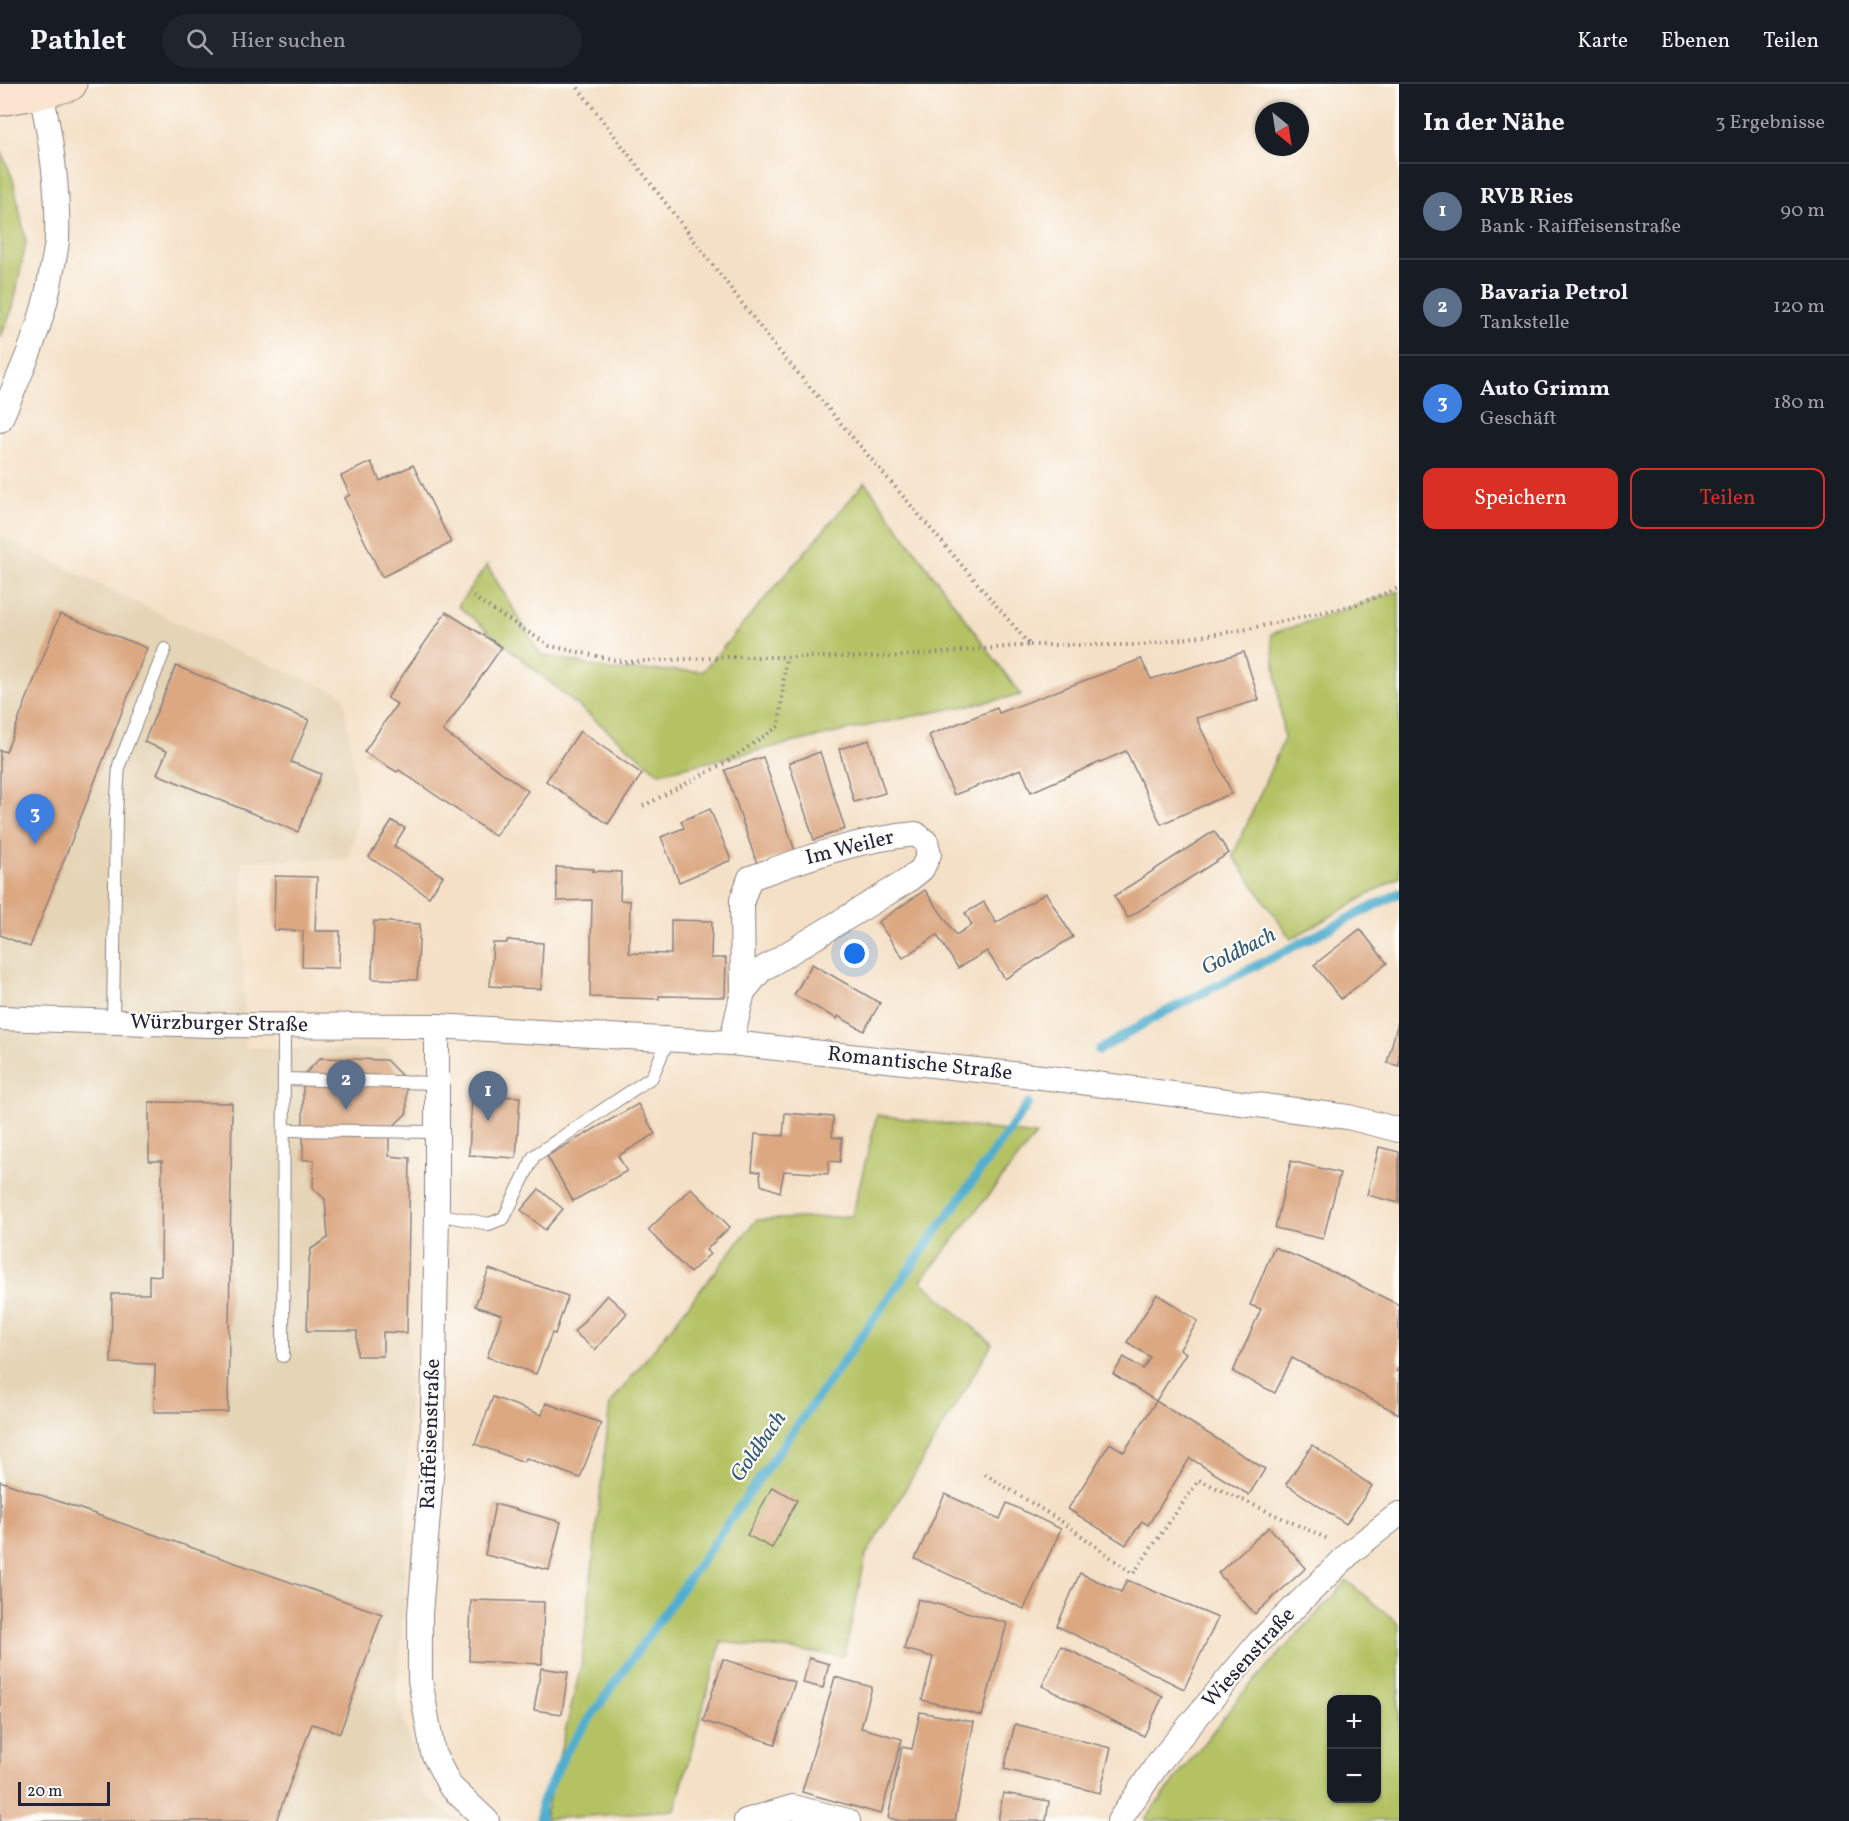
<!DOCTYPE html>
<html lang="de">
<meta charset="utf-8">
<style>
body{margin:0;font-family:Vollkorn,serif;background:#20242c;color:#f1f3f6}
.controls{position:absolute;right:18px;bottom:18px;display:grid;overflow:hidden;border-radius:12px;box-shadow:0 2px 4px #0004}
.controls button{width:54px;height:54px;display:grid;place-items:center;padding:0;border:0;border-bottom:2px solid #363941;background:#171b24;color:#f1f3f6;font:30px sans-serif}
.compass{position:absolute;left:1255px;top:18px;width:54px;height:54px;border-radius:50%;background:#171b24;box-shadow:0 2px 4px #0004;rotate:150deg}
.scale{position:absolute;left:18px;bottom:15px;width:92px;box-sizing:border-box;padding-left:6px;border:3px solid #22223b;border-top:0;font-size:16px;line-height:21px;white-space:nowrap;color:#22223b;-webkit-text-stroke:4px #fdfcf7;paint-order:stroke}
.you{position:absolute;left:855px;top:870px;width:21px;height:21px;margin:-15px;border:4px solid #fff;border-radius:50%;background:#1a73e8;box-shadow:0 0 0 9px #1a73e833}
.badge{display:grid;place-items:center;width:39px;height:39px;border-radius:50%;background:#d93025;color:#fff;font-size:20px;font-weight:700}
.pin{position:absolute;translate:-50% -50px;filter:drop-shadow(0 2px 3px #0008)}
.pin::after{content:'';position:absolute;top:32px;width:21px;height:18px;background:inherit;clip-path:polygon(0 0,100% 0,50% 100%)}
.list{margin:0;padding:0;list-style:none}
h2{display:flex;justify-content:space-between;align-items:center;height:78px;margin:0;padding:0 24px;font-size:26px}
h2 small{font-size:20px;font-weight:400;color:#9ea1a6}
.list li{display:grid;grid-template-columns:39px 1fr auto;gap:18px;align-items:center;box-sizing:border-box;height:96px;padding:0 24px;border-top:2px solid #363941}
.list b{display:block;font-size:22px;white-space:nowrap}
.list p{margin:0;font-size:20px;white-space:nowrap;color:#9ea1a6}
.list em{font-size:20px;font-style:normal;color:#9ea1a6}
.actions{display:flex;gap:12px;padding:18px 24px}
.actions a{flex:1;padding:14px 0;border:2px solid #d93025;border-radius:12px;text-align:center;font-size:21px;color:#d93025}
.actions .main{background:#d93025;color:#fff}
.icon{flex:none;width:33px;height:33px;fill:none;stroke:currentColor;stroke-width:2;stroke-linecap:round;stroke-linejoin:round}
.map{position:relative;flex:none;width:1399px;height:1737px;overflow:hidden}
header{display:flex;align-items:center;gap:36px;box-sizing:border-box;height:84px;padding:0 30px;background:#171b24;border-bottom:2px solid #363941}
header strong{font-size:28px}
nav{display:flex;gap:33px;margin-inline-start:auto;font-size:21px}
.search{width:420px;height:54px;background:#20242c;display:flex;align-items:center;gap:15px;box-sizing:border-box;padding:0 21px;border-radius:33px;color:#9ea1a6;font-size:22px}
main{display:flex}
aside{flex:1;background:#171b24}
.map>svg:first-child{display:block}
.built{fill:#e5d5b7}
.green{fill:#b4c264;stroke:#6b7250;stroke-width:1.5;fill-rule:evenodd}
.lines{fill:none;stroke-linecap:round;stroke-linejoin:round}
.stream{stroke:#51aecf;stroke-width:9}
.building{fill:#dba882}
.service-casing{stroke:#8b8180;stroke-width:14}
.minor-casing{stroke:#8b8180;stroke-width:26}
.secondary-casing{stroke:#8b8180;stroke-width:35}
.path{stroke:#8b8180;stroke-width:4;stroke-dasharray:1.5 4.5;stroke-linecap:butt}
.service{stroke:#fff;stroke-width:12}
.minor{stroke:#fff;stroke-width:24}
.secondary{stroke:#fce5d0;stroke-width:33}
.labels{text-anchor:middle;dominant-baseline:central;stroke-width:4.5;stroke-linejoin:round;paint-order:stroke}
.street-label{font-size:21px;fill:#22223b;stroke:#fdfcf7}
.water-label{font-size:22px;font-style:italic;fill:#355a76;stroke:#fdfcf7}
</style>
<header>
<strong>Pathlet</strong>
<div class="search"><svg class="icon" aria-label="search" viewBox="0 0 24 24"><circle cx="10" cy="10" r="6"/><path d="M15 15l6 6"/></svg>Hier suchen</div>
<nav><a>Karte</a><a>Ebenen</a><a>Teilen</a></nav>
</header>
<main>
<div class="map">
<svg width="1399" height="1737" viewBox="0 0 1399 1737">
<rect width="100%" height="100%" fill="#fdfcf7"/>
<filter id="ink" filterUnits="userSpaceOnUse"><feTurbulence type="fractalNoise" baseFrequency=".0167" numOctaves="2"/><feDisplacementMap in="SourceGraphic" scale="12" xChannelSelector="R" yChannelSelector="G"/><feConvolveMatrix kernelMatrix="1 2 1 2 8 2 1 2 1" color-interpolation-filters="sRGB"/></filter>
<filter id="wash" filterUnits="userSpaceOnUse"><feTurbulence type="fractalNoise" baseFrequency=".008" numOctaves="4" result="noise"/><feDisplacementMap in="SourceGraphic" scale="24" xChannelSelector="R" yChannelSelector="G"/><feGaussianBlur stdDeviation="1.35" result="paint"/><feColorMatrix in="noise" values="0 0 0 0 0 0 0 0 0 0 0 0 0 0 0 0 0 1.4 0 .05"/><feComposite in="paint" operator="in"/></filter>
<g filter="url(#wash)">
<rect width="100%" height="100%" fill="#f4e0c6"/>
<polygon class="built" points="0,451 224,562 344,611 359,729 349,775 242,777 245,964 384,965 410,987 407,1249 410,1272 404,1521 397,1613 425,1712 459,1737 0,1737"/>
<g class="green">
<polygon points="0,65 13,95 26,158 13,223 0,255"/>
<polygon points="865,398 1021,611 885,638 659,689 458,522 487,481 540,570 611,586 703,587"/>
<polygon points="1399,507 1399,793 1291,855 1233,772 1284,655 1271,550"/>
<polygon points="877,1031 1036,1051 921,1197 992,1260 866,1471 844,1572 721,1558 675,1726 544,1735 582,1578 610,1320 756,1136 852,1132"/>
<path d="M1347 1497 1399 1540V1737H1148L1145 1735 1241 1611ZM1332 1616H1376V1714H1332Z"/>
</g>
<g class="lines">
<g class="stream">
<polyline points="1099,966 1157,932 1399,809"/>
<polyline points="540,1737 541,1720 566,1668 786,1357 1028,1020"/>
</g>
</g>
<g id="blocks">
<g class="building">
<polygon points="371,378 380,397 413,381 451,459 382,493 344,414 350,411 341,392"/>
<polygon points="446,528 502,563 443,647 528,707 495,752 399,686 397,688 364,668 397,620 387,614"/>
<polygon points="60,530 147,564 30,863 0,851 0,666 6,668"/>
<polygon points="1244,568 1259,616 1196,634 1232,709 1161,740 1126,667 1031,708 1021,685 954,711 929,651 997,624 999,629 1141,575 1151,595"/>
<polygon points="176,582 309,636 291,678 321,690 298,748 157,690 167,667 144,658"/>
<polygon points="580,647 642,690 608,740 546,697"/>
<polygon points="869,656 885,709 854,718 839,665"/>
<polygon points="820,668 845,745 814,756 789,679"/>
<polygon points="763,673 795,767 757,780 725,686"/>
<polygon points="710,725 731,776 679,798 661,753 684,744 681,737"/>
<polygon points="392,737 405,744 394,762 443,792 429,813 369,773"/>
<polygon points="1214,747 1229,769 1128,834 1114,812"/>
<polygon points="556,783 594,785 593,787 621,788 620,816 630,817 629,869 671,870 671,836 712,837 711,874 726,874 725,913 659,912 659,915 590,913 592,816 557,817"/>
<polygon points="275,792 317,793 315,847 340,847 339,884 302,883 303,847 274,846"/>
<polygon points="925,806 956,851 972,841 965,829 984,818 996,839 1046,809 1073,853 1005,895 987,867 958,884 937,851 903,874 878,838"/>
<polygon points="374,837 420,840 417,896 372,895"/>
<polygon points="1360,845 1387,879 1341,915 1314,881"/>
<polygon points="507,856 543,859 541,905 490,902 493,859 507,859"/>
<polygon points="812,880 880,919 864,947 838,932 837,935 794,911"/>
<polygon points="1398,938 1399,938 1399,982 1387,979"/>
<polygon points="320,974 386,976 406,996 407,1029 389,1046 389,1072 410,1074 407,1249 383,1248 383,1272 357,1272 357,1247 307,1247 309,1175 311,1165 328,1154 325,1115 313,1104 314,1076 303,1076 303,992"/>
<polygon points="472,1011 520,1013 516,1074 469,1071"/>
<polygon points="149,1018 232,1019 228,1328 154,1328 155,1280 111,1279 112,1210 149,1210 149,1191 161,1192 162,1077 149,1077"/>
<polygon points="638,1020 655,1050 618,1072 627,1087 573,1117 547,1072"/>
<polygon points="785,1029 833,1033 832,1053 842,1054 840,1078 829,1077 828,1090 784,1087 780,1108 761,1101 760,1088 752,1087 755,1050 783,1052"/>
<polygon points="1379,1063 1399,1068 1399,1119 1367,1111"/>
<polygon points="1291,1077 1340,1089 1323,1155 1275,1144"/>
<polygon points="691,1104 730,1143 706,1166 710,1170 690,1189 648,1146"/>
<polygon points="539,1105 563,1125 545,1146 521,1126"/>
<polygon points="1274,1163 1337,1190 1399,1221 1399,1282 1396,1287 1399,1288 1399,1330 1292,1274 1275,1309 1233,1288 1261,1225 1250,1221"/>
<polygon points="489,1185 568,1212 555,1250 552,1249 536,1290 487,1273 502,1231 475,1222"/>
<polygon points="1157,1210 1198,1237 1180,1265 1186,1269 1156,1317 1113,1290 1124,1273 1143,1285 1150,1273 1127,1258"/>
<polygon points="607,1211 627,1229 595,1266 574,1248"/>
<polygon points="493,1313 542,1331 546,1319 601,1339 580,1394 526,1374 524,1378 475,1360"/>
<polygon points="1156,1317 1265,1385 1249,1411 1190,1374 1148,1441 1142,1437 1126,1461 1068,1425 1110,1359 1124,1368"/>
<polygon points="1312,1361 1372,1402 1346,1440 1286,1400"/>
<polygon points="0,1397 382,1530 340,1649 312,1640 276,1737 0,1737"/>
<polygon points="772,1403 797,1416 772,1464 747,1451"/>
<polygon points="945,1410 1000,1435 1007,1419 1061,1445 1024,1525 915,1475"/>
<polygon points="495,1420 561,1438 549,1486 485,1471"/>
<polygon points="1269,1443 1306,1484 1255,1530 1218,1489"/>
<polygon points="1080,1489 1121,1508 1127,1496 1218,1534 1184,1605 1057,1542"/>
<polygon points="918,1515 1007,1539 982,1632 922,1616 933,1573 904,1565"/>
<polygon points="471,1516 544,1518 542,1580 469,1577"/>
<polygon points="1061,1562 1163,1612 1144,1652 1042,1602"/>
<polygon points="809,1574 829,1580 823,1604 803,1599"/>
<polygon points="723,1575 795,1598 775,1660 703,1637"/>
<polygon points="541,1584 568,1588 562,1630 534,1626"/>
<polygon points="835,1593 872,1603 861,1644 902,1655 881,1730 802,1708"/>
<polygon points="920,1628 974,1638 955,1737 902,1737 888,1734 902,1663 912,1665"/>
<polygon points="1015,1640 1111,1664 1100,1709 1004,1685"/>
<polygon points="1003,1709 1049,1717 1046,1737 998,1737"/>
</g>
</g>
</g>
<g filter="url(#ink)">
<use href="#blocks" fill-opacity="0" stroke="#8b8180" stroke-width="1.5"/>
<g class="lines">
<defs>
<g id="service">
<polyline points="113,938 116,730 119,681 165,565"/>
<polyline points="284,995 437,999"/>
<polyline points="284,1046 436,1048"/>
<polyline points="437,1130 489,1140 504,1134 534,1072 652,993 668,956"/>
<polyline points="283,1272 284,942"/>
</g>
<g id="minor">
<path d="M0 336C22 287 44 238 52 185 54 175 57 164 57 153 59 104 51 55 41 8"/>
<polyline points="0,934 209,941 437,942 731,959 1050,994 1348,1033 1399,1046"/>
<polyline points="437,942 437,1130 432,1380 420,1530 420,1596 433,1669 450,1702 487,1737"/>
<path d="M731 959 743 908 742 816 750 794C804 775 858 755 916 750L926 758 929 770 922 785 907 797 761 886 743 908"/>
<polyline points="746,1737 793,1723 848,1737"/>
<polyline points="1119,1737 1159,1678 1260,1557 1353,1466 1399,1430"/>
</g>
<polyline id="secondary" points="0,15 41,8 70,0"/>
</defs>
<use href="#service" class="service-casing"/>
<use href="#minor" class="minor-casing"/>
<use href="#secondary" class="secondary-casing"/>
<g class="path">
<polyline points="473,513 550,562 625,578 730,573 891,573 1030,561 773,260 575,0"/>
<polyline points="1030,561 1142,561 1248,545 1355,521 1399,504"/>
<polyline points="643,722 725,679 779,642 786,573"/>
<polyline points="985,1390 1067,1441 1133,1490 1199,1396 1328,1455"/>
</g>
<use href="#service" class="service"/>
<use href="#minor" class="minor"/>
<use href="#secondary" class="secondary"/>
</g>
</g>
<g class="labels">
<g class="street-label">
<text transform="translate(850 764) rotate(-14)">Im Weiler</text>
<text transform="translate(219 940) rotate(1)">Würzburger Straße</text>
<text transform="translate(920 980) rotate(6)">Romantische Straße</text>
<text transform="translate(431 1350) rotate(-88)">Raiffeisenstraße</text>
<text transform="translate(1249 1574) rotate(-48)">Wiesenstraße</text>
</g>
<g class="water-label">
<text transform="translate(1239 868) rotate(-27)">Goldbach</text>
<text transform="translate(759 1363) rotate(-55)">Goldbach</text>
</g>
</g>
</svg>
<div class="controls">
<button>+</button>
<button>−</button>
</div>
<svg class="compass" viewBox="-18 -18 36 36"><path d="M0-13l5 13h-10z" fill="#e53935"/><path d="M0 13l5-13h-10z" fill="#9ea1a6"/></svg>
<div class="scale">20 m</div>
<div class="you"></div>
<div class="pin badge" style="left:488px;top:1037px;background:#5c6f8a">1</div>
<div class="pin badge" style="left:346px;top:1026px;background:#5c6f8a">2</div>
<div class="pin badge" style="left:35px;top:760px;background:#3f7fe0">3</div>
</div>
<aside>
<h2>In der Nähe<small>3 Ergebnisse</small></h2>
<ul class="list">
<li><span class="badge" style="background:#5c6f8a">1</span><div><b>RVB Ries</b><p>Bank · Raiffeisenstraße</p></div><em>90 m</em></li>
<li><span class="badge" style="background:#5c6f8a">2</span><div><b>Bavaria Petrol</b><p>Tankstelle</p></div><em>120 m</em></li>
<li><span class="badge" style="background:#3f7fe0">3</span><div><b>Auto Grimm</b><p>Geschäft</p></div><em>180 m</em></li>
</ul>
<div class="actions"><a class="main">Speichern</a><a>Teilen</a></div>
</aside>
</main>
